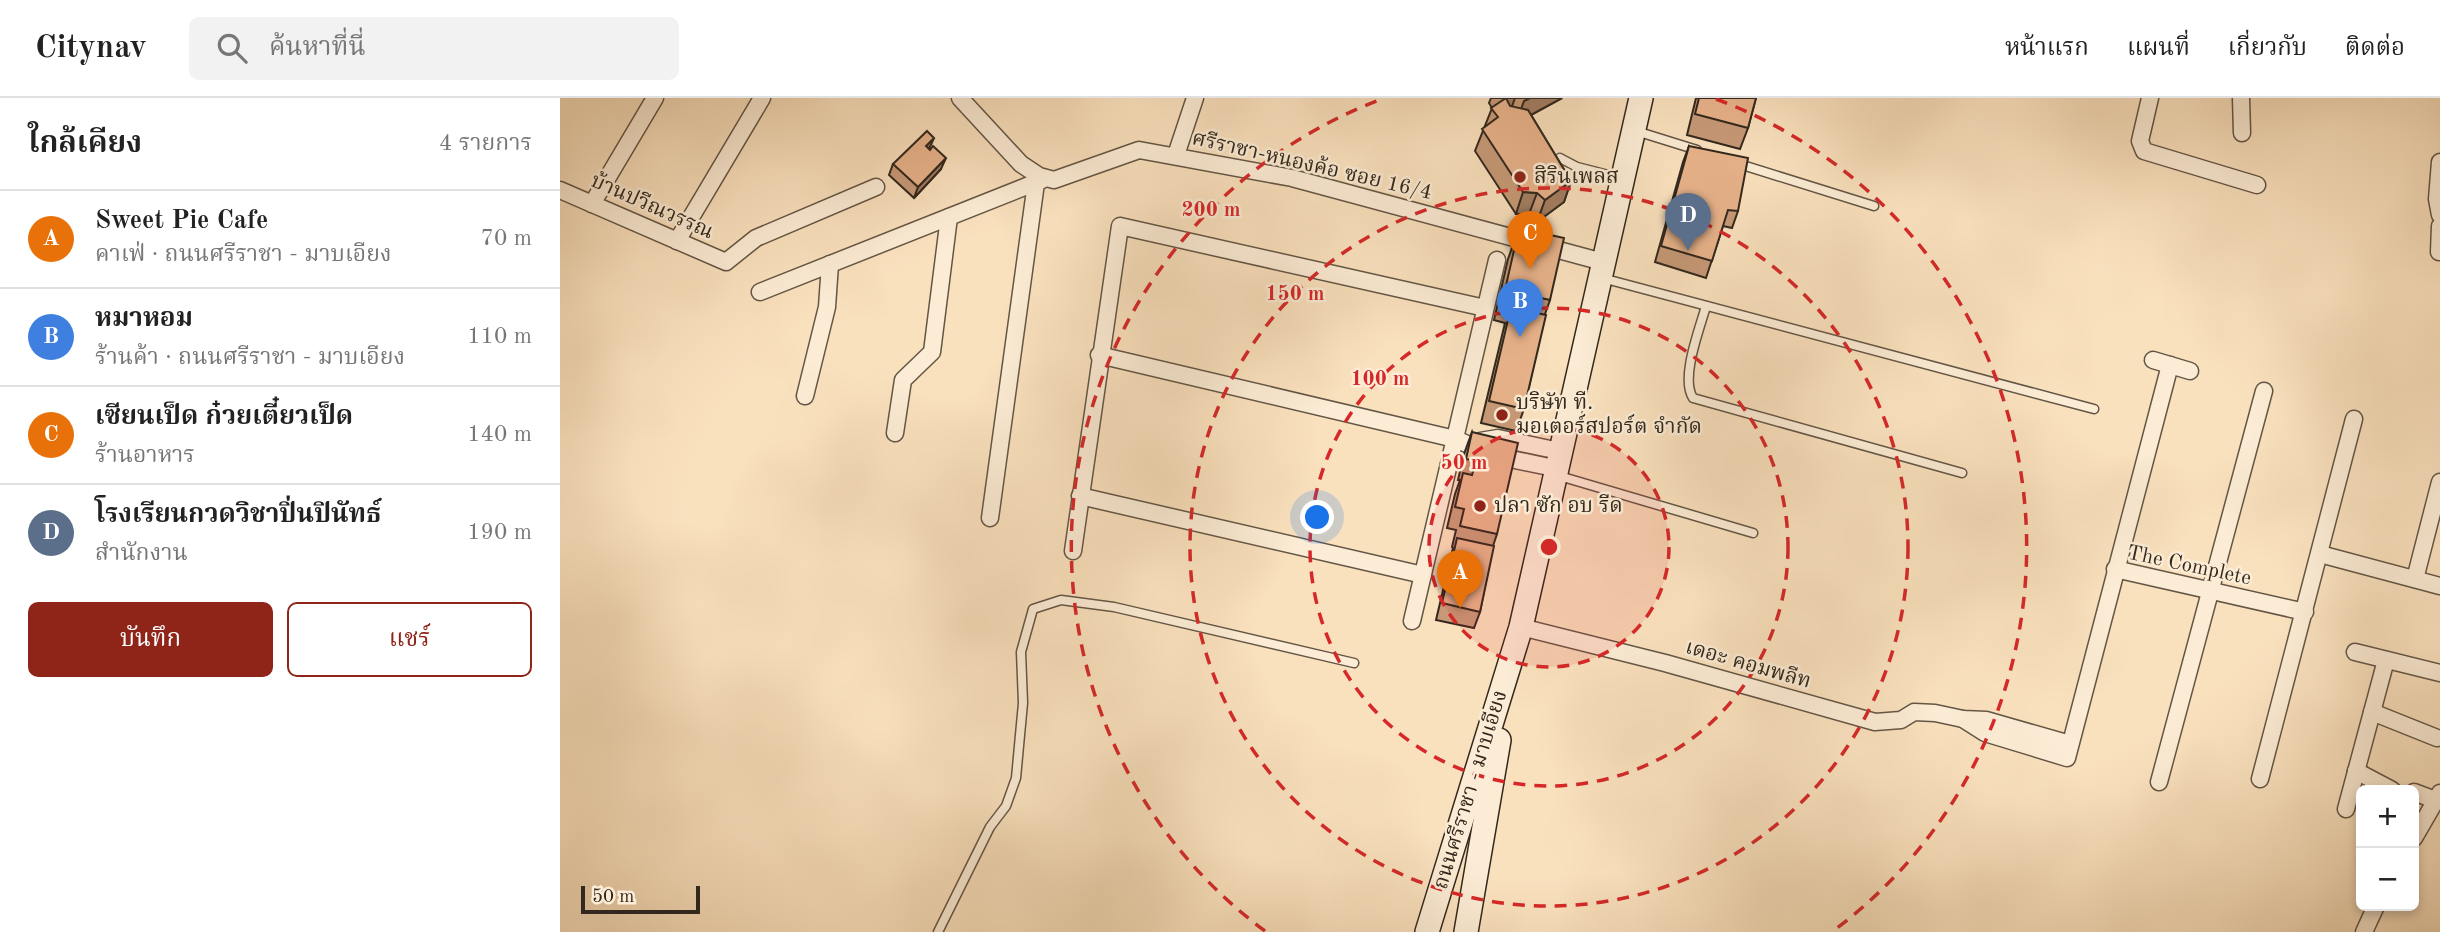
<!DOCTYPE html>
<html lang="th">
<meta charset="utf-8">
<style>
body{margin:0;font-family:"Old Standard TT","Noto Serif Thai",serif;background:#f2f2f2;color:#222}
.controls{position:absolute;right:21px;bottom:21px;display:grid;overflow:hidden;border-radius:10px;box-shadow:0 4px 10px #0003}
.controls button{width:63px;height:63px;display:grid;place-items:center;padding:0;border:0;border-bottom:2px solid #e0e0e0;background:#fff;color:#222;font:35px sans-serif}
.scale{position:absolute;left:21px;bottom:18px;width:119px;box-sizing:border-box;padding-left:7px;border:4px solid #32281d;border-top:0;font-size:19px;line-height:24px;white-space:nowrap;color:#32281d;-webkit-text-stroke:5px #fcecd5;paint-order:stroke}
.you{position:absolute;left:758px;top:420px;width:24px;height:24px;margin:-18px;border:5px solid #fff;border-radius:50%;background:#1a73e8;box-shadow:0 0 0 10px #1a73e833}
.badge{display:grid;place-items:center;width:46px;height:46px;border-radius:50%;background:#8f2418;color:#fff;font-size:23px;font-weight:700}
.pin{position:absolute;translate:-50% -58px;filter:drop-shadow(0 2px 4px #0008)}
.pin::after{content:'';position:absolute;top:37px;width:24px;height:21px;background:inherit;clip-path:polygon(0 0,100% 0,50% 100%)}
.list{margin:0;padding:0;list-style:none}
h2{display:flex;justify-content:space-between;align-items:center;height:91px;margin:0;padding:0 28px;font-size:30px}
h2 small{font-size:23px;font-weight:400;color:#767676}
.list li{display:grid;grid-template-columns:46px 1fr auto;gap:21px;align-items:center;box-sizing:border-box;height:98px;padding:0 28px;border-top:2px solid #e0e0e0}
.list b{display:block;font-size:26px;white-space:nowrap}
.list p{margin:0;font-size:23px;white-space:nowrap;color:#767676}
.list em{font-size:23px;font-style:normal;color:#767676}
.actions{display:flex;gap:14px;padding:21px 28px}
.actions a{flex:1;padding:16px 0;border:2px solid #8f2418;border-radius:10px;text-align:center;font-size:24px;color:#8f2418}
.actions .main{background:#8f2418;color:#fff}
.icon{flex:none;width:38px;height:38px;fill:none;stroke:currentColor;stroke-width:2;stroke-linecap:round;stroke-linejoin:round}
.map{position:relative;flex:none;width:1880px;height:834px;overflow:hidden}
header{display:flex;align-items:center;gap:42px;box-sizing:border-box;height:98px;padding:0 35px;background:#fff;border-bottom:2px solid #e0e0e0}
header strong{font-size:33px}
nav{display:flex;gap:38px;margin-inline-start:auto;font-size:24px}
.search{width:490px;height:63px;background:#f2f2f2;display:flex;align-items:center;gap:18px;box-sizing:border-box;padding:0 24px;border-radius:10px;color:#767676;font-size:26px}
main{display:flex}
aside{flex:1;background:#fff}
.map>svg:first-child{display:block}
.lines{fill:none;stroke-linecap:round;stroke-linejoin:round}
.service-casing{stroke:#645645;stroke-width:11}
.minor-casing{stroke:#645645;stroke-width:19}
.secondary-casing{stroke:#32281d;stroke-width:26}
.service{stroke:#fcecd5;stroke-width:8}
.minor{stroke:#fcecd5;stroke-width:16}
.secondary{stroke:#fcecd5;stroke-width:23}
.wall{fill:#c79977;stroke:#32281d;stroke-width:2}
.shaded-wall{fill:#a27d61;stroke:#32281d;stroke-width:2}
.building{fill:#e7b28a;stroke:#32281d;stroke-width:2}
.ring{fill:none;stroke:#d62828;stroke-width:3.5;stroke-dasharray:12 9}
.poi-dot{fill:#8f2418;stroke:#fcecd5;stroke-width:2.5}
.labels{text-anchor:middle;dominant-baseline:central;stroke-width:5;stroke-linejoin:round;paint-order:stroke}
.street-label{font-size:21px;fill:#32281d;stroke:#fcecd5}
.poi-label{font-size:21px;fill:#32281d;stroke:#fcecd5;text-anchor:start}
.centre{fill:#d62828;stroke:#fcecd5;stroke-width:3.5}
.ring-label{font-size:21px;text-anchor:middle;font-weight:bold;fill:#d62828;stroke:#fcecd5;stroke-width:5;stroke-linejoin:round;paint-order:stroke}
</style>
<header>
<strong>Citynav</strong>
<div class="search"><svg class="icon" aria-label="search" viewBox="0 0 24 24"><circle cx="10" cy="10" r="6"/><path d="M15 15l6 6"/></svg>ค้นหาที่นี่</div>
<nav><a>หน้าแรก</a><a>แผนที่</a><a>เกี่ยวกับ</a><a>ติดต่อ</a></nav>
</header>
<main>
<aside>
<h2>ใกล้เคียง<small>4 รายการ</small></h2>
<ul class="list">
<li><span class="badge" style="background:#e8710a">A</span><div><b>Sweet Pie Cafe</b><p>คาเฟ่ · ถนนศรีราชา - มาบเอียง</p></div><em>70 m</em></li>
<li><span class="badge" style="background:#3f7fe0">B</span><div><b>หมาหอม</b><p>ร้านค้า · ถนนศรีราชา - มาบเอียง</p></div><em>110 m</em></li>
<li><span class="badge" style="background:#e8710a">C</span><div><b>เซียนเป็ด ก๋วยเตี๋ยวเป็ด</b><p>ร้านอาหาร</p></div><em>140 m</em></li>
<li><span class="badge" style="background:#5c6f8a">D</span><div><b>โรงเรียนกวดวิชาปิ่นปินัทธ์</b><p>สำนักงาน</p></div><em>190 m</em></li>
</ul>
<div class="actions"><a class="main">บันทึก</a><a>แชร์</a></div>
</aside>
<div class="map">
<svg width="1880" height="834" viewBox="0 0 1880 834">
<rect width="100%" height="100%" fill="#fae1be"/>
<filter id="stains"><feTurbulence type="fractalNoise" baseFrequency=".00286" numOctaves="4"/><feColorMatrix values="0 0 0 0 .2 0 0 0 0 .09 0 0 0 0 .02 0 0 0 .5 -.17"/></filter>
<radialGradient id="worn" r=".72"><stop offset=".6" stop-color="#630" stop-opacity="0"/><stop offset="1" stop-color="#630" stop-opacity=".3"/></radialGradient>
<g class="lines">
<defs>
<g id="service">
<polyline points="1076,33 1137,52"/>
<polyline points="1000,60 1017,69 1060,80"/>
<polyline points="1176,65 1314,108"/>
<polyline points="1042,180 1534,311"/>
<path d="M1146 208C1140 230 1120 280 1133 300L1402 375"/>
<polyline points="996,377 1193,435"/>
<polyline points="378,834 430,729 446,708 456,680 463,605 461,554 473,511 501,502 554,509 794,565"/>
</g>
<g id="minor">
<polyline points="400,0 461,66 479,78 494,82 579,52 732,80 1043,164"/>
<polyline points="1590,0 1580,43 1584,53 1697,87"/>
<polyline points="1681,0 1682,35"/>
<polyline points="616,57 635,0"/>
<polyline points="1880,64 1877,101 1880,117"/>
<polyline points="0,92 166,164 196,140 316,89"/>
<polyline points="32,106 95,0"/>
<polyline points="117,143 202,0"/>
<polyline points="1879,154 1880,128"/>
<polyline points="200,194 482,82"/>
<polyline points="539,257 895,341 936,358 994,370"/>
<polyline points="1593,262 1630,273"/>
<polyline points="245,298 267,209 270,166"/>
<polyline points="335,335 343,282 372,254 389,119"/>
<polyline points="920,343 938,340 999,353"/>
<polyline points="520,398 863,477"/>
<polyline points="430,420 476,85"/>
<polyline points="513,453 560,128 925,210"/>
<polyline points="1760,456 1880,488"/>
<polyline points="1555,471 1745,514"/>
<polyline points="1855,481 1880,384"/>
<polyline points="852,523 937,162"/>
<polyline points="961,529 1105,565 1315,624 1341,622 1354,614 1375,615 1403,621 1426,622 1510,646"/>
<polyline points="1795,554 1880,575"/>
<polyline points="1812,614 1877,640"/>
<polyline points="1403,621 1425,635 1507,660 1610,267"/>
<polyline points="1796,673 1832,692"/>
<polyline points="1700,681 1794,321"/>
<polyline points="1599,684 1704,293"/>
<polyline points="1854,694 1875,702"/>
<polyline points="1786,711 1826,562"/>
<polyline points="1854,740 1880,695"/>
<polyline points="1804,834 1816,808"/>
</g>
<g id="secondary">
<polyline points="867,834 961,529 1081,0"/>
<polyline points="906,834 939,642"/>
</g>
</defs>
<use href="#service" class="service-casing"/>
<use href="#minor" class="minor-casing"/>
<use href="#secondary" class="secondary-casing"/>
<use href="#service" class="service"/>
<use href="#minor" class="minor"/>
<use href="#secondary" class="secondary"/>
</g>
<g class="wall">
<polygon points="931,0 1002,0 971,17 1011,83 1004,104 977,124 969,116 956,116 915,53 932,10 929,5"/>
<polygon points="1136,0 1196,0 1188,30 1180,51 1127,37"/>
<polygon points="1129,48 1178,113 1172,130 1163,128 1146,180 1095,164 1123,64"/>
<polygon points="369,51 381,71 354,100 329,77 333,66"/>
<polygon points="959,130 990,202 985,216 964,311 956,333 921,325 945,225 934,222 948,161"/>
<polygon points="912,334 937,436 933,448 920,514 914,530 876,522 893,450 892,449 896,432 887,430 895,396 900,382 898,382 904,356"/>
</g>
<g class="shaded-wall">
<polygon points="945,0 955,0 950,14"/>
<polygon points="970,0 1002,0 956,25 964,3"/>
<polygon points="374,40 369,51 366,48"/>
<polygon points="386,60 381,71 354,100 358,89"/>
<polygon points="1011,83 1004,104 977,124 985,102"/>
<polygon points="963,94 977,95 969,116 956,116"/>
</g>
<g class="building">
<polygon points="946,0 950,8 968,12 1011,83 985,102 977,95 963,94 922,31 938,19 931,10"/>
<polygon points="1139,0 1196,0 1188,30 1135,16"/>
<polygon points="367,33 374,40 366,48 370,52 373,48 386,60 358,89 333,66"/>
<polygon points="1129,48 1188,60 1178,113 1168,112 1152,163 1101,148"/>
<polygon points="959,130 1004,140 990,202 945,192"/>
<polygon points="951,209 986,217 964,311 929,303"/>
<polygon points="912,334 958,345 937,436 900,428 904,411 895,409 903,375 912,377 916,363 906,361"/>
<polygon points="897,440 934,448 920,514 882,505"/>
</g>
<circle cx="989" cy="449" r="120" fill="#d62828" fill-opacity=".12"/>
<g class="ring">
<circle cx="989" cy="449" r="120"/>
<circle cx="989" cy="449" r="239"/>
<circle cx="989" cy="449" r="359"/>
<path d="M705 833A478 478 0 0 1 822 1M1156 1A478 478 0 0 1 1273 833"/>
</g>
<g class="poi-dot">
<circle cx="960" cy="79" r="7"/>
<circle cx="942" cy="317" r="7"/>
<circle cx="920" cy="408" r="7"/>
</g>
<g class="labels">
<g class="street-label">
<text transform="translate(752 68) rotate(13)">ศรีราชา-หนองค้อ ซอย 16/4</text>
<text transform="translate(92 109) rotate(24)">บ้านปวีณวรรณ</text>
<text transform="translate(1629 468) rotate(12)">The Complete</text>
<text transform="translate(1188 567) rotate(16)">เดอะ คอมพลีท</text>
<text transform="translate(911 692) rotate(-73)">ถนนศรีราชา - มาบเอียง</text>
</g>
<g class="poi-label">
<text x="974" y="79">สิรินเพลส</text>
<text x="956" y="305">บริษัท ที.<tspan x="956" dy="24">มอเตอร์สปอร์ต จำกัด</tspan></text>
<text x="934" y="408">ปลา ซัก อบ รีด</text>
</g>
</g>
<circle cx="989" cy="449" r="10" class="centre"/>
<g class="ring-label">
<text x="651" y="118">200 m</text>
<text x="735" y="202">150 m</text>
<text x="820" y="287">100 m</text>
<text x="904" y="371">50 m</text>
</g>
<rect width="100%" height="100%" filter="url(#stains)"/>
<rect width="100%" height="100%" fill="url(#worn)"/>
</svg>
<div class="controls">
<button>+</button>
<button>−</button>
</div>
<div class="scale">50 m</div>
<div class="you"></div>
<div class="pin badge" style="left:900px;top:510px;background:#e8710a">A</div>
<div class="pin badge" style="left:960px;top:239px;background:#3f7fe0">B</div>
<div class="pin badge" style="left:970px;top:171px;background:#e8710a">C</div>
<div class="pin badge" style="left:1128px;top:153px;background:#5c6f8a">D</div>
</div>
</main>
